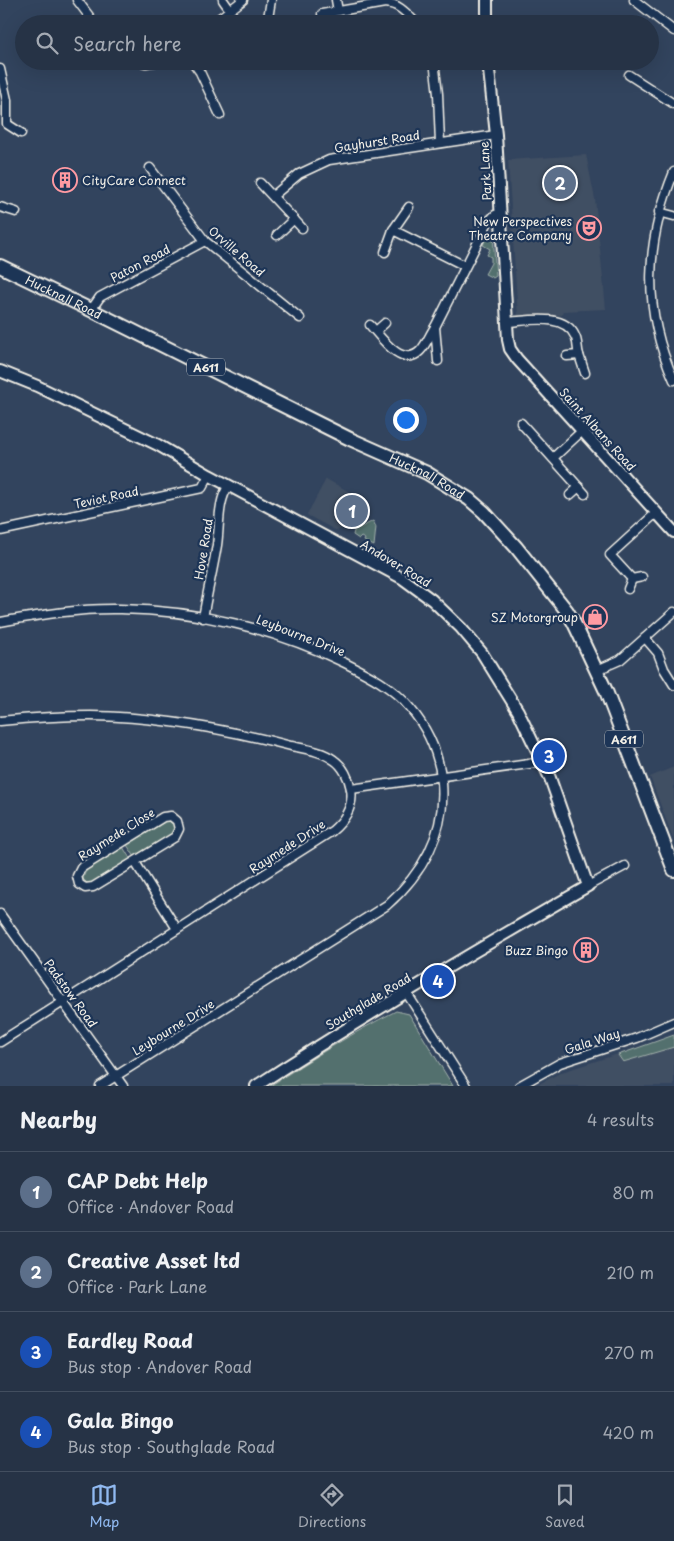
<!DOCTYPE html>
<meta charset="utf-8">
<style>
body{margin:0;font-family:"Playpen Sans",sans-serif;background:#2e3b4d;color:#f1f3f6}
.you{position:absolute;left:405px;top:419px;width:18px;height:18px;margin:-12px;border:4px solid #fff;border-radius:50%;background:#1a73e8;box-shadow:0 0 0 8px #1a73e833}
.badge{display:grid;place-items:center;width:32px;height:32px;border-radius:50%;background:#90b9f0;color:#fff;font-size:16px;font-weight:700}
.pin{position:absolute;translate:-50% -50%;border:2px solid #fff;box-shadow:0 1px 5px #0006}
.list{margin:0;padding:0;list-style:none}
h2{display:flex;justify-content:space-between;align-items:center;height:65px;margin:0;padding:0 20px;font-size:21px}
h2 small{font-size:16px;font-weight:400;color:#a4aab3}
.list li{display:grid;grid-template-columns:32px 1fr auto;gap:15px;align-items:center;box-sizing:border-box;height:80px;padding:0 20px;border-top:1px solid #424e5f}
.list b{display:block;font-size:19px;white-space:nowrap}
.list p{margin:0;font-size:16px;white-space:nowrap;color:#a4aab3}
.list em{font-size:16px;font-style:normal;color:#a4aab3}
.icon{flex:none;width:28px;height:28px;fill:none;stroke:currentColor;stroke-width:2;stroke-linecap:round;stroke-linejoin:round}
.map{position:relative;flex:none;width:674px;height:1086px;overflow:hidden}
.search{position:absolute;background:#263346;box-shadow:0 5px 20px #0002;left:15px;right:15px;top:15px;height:55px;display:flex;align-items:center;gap:12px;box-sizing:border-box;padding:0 18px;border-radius:28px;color:#a4aab3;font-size:19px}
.sheet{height:385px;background:#263346}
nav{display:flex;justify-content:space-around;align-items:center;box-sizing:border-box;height:70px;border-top:1px solid #424e5f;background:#263346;font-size:14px;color:#a4aab3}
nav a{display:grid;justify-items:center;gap:2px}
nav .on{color:#90b9f0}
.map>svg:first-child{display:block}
.built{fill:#414f63}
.green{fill:#52706e;stroke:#a3b0ab}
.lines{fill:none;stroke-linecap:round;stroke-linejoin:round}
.minor-casing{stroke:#f4f1e8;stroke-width:11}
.tertiary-casing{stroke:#f4f1e8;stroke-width:14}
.primary-casing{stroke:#f4f1e8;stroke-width:16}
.minor{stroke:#1d3557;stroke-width:8}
.tertiary{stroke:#1d3557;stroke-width:10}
.primary{stroke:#1d3557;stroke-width:12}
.labels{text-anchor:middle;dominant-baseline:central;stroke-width:4.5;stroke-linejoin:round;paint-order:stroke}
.shield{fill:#1d3557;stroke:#b4b9bc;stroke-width:1}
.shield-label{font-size:11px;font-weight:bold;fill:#f4f1e8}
.street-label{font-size:12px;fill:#f4f1e8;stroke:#1d3557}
.poi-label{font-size:12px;fill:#f4f1e8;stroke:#1d3557;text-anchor:end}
</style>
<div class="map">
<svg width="674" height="1086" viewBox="0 0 674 1086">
<rect width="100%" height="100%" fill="#32445e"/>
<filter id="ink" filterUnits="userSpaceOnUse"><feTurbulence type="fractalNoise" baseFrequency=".02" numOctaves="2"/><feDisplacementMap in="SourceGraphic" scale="10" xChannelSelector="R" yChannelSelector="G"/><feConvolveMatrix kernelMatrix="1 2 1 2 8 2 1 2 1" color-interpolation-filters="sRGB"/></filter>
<g filter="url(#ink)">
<g class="built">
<polygon points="586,155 595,199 606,309 563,311 562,315 518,317 508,160"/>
<polygon points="326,479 364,500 356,517 337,531 307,515"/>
<polygon points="674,767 674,841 650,777"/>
<polygon points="674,1036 674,1086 535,1086 562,1072"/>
</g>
<g class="green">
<polygon points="489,233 493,235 496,276 493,278 485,274 491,263 491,257 487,255 490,249 483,245"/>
<polygon points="373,521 376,527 374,546 364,541 365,539 361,537 359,539 353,535 354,531"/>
<polygon points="168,820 174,825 175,831 172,834 135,857 127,845"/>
<path d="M123 847 131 860 93 883H87L83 879C85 863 110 855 123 847Z"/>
<path d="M396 1011 409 1014 453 1086H270C311 1059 352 1033 396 1011Z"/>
<polygon points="674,1035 674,1047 623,1062 618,1055"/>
</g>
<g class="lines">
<defs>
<g id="minor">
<polyline points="77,0 95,24"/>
<polyline points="223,0 230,10"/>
<polyline points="336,0 338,11"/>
<polyline points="634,0 674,31"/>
<path d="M322 14 385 3C400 4 407 14 417 24"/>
<polyline points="212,24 243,0"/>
<polyline points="267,24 271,0"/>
<polyline points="135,61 146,63 160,61"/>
<polyline points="192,61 200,72 220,115"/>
<polyline points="434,61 438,94 440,143"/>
<polyline points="0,69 7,100 7,124 21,133"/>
<polyline points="629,75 674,104"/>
<polyline points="150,168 205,241 300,318"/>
<path d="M674 172C645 243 642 309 674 380"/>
<polyline points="260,183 302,228"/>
<polyline points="273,196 299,174 329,160 496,135"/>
<polyline points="0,207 16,212"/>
<polyline points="659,212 674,216"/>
<polyline points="393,230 465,266"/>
<polyline points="277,235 294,219"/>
<polyline points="385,252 393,230 409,207"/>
<polyline points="91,310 100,297 205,241"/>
<path d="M507 322C527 321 564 312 575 336 578 341 577 349 579 355 581 361 583 367 585 373"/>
<path d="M370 325C380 336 402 369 420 351 426 345 430 334 435 327"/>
<polyline points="376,331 385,323"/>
<polyline points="567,356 579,355"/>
<polyline points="438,361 435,327 488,222 495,215 500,214"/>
<polyline points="521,423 585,494"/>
<polyline points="553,458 582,431"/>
<polyline points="570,495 579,487"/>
<polyline points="0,531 202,488 209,475"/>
<polyline points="642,577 632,579 610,555 656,513"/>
<polyline points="628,589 632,579"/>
<path d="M203 618C207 594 213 569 217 545 220 526 217 502 229 485"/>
<path d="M0 622C40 615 79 608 120 609 197 610 276 629 345 663 369 675 393 687 410 708 428 729 439 755 442 783 446 832 423 873 387 905L100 1086"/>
<polyline points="645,638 658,653 664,669 674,685"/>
<polyline points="597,670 620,660 674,612"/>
<path d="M0 721C30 718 61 716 91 716 158 717 226 729 291 746 305 749 322 751 334 760 343 766 349 778 351 789 354 807 345 820 332 831L0 1042"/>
<polyline points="351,789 529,764 542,761"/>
<polygon points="171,816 177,821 179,829 175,837 93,887 85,888 79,884 77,876 81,868 163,817"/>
<polyline points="135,862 177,929"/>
<polyline points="588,886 625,866"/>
<polyline points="0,914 123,1086"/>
<polyline points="406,992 466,1086"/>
<polyline points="519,1086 560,1063 637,1038 674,1022"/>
</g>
<g id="tertiary">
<polyline points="487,0 487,24"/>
<polyline points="488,61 496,135 508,340 510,349 517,359 674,532"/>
<path d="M0 371 37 386 158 445 209 475 402 578 432 600 461 628 482 653 518 711 550 778 588 886C476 950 364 1016 256 1086"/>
</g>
<g id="primary">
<path id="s1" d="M0 266 91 310 350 439 427 473 469 499 484 512 516 547 567 611 574 623 606 691 674 870"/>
</g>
</defs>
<use href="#minor" class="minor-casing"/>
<use href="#tertiary" class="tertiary-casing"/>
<use href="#primary" class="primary-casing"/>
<use href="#minor" class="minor"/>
<use href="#tertiary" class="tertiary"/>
<use href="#primary" class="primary"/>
</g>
</g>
<defs>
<symbol id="building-ring" viewBox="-11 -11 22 22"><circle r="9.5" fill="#1d3557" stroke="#ff9aa2" stroke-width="1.5"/><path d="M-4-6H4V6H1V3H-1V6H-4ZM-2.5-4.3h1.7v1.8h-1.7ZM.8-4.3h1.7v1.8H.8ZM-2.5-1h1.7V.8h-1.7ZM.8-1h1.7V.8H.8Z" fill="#ff9aa2"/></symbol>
<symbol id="theatre-ring" viewBox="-11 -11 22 22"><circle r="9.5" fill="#1d3557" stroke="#ff9aa2" stroke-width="1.5"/><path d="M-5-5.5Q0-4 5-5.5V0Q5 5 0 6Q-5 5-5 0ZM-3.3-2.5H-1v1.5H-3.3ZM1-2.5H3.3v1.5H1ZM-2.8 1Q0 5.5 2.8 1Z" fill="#ff9aa2"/></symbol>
<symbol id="shop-ring" viewBox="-11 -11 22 22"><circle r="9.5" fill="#1d3557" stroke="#ff9aa2" stroke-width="1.5"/><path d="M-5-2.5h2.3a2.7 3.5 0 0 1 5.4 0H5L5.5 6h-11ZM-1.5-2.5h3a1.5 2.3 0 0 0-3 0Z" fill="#ff9aa2"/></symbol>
</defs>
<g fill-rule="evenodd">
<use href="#building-ring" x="51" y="166" width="28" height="28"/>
<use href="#theatre-ring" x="575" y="214" width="28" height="28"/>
<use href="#shop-ring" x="581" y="603" width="28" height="28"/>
<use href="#building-ring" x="572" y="936" width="28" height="28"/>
</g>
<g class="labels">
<g class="shield">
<rect x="187" y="358.5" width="38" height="17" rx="4"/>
<rect x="605" y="730.5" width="38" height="17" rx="4"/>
</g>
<g class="shield-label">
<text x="206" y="367">A611</text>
<text x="624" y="739">A611</text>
</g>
<g class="street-label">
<text transform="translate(377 141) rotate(-9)">Gayhurst Road</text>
<text transform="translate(485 171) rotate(-93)">Park Lane</text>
<text transform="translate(237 251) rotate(41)">Orville Road</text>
<text transform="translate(140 263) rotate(-28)">Paton Road</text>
<text stroke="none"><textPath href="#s1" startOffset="71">Hucknall Road</textPath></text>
<text transform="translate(598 429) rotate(48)">Saint Albans Road</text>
<text stroke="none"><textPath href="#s1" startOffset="476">Hucknall Road</textPath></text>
<text transform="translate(106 497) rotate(-12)">Teviot Road</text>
<text transform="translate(203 549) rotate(-81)">Hove Road</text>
<text transform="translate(396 563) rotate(31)">Andover Road</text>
<text transform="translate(301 635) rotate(21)">Leybourne Drive</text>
<text transform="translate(116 834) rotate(-32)">Raymede Close</text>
<text transform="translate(287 846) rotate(-33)">Raymede Drive</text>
<text transform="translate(71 993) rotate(54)">Padstow Road</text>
<text transform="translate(368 1001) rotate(-31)">Southglade Road</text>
<text transform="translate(173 1027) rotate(-32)">Leybourne Drive</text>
<text transform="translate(592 1041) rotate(-18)">Gala Way</text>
</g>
<g class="poi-label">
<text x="82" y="180" text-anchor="start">CityCare Connect</text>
<text x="572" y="221">New Perspectives<tspan x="572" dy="14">Theatre Company</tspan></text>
<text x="578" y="617">SZ Motorgroup</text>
<text x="568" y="950">Buzz Bingo</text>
</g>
</g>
</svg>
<div class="you"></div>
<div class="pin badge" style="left:352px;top:511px;background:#5c6f8a">1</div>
<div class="pin badge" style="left:560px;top:183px;background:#5c6f8a">2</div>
<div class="pin badge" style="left:549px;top:756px;background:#1a4fb4">3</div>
<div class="pin badge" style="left:438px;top:981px;background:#1a4fb4">4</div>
<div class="search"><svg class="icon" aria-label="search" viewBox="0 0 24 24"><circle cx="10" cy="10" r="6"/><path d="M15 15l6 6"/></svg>Search here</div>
</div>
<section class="sheet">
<h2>Nearby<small>4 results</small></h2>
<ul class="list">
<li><span class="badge" style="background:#5c6f8a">1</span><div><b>CAP Debt Help</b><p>Office · Andover Road</p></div><em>80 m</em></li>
<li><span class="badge" style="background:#5c6f8a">2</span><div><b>Creative Asset ltd</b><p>Office · Park Lane</p></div><em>210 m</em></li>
<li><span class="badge" style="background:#1a4fb4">3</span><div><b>Eardley Road</b><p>Bus stop · Andover Road</p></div><em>270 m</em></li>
<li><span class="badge" style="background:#1a4fb4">4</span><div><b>Gala Bingo</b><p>Bus stop · Southglade Road</p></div><em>420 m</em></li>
</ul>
</section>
<nav>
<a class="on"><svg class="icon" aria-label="map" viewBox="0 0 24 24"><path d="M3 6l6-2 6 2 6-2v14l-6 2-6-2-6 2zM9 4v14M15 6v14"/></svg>Map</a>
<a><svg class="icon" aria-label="directions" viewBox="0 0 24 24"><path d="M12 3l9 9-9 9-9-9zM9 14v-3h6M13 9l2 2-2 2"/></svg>Directions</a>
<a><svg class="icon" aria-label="saved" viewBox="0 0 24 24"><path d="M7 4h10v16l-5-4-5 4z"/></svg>Saved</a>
</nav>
